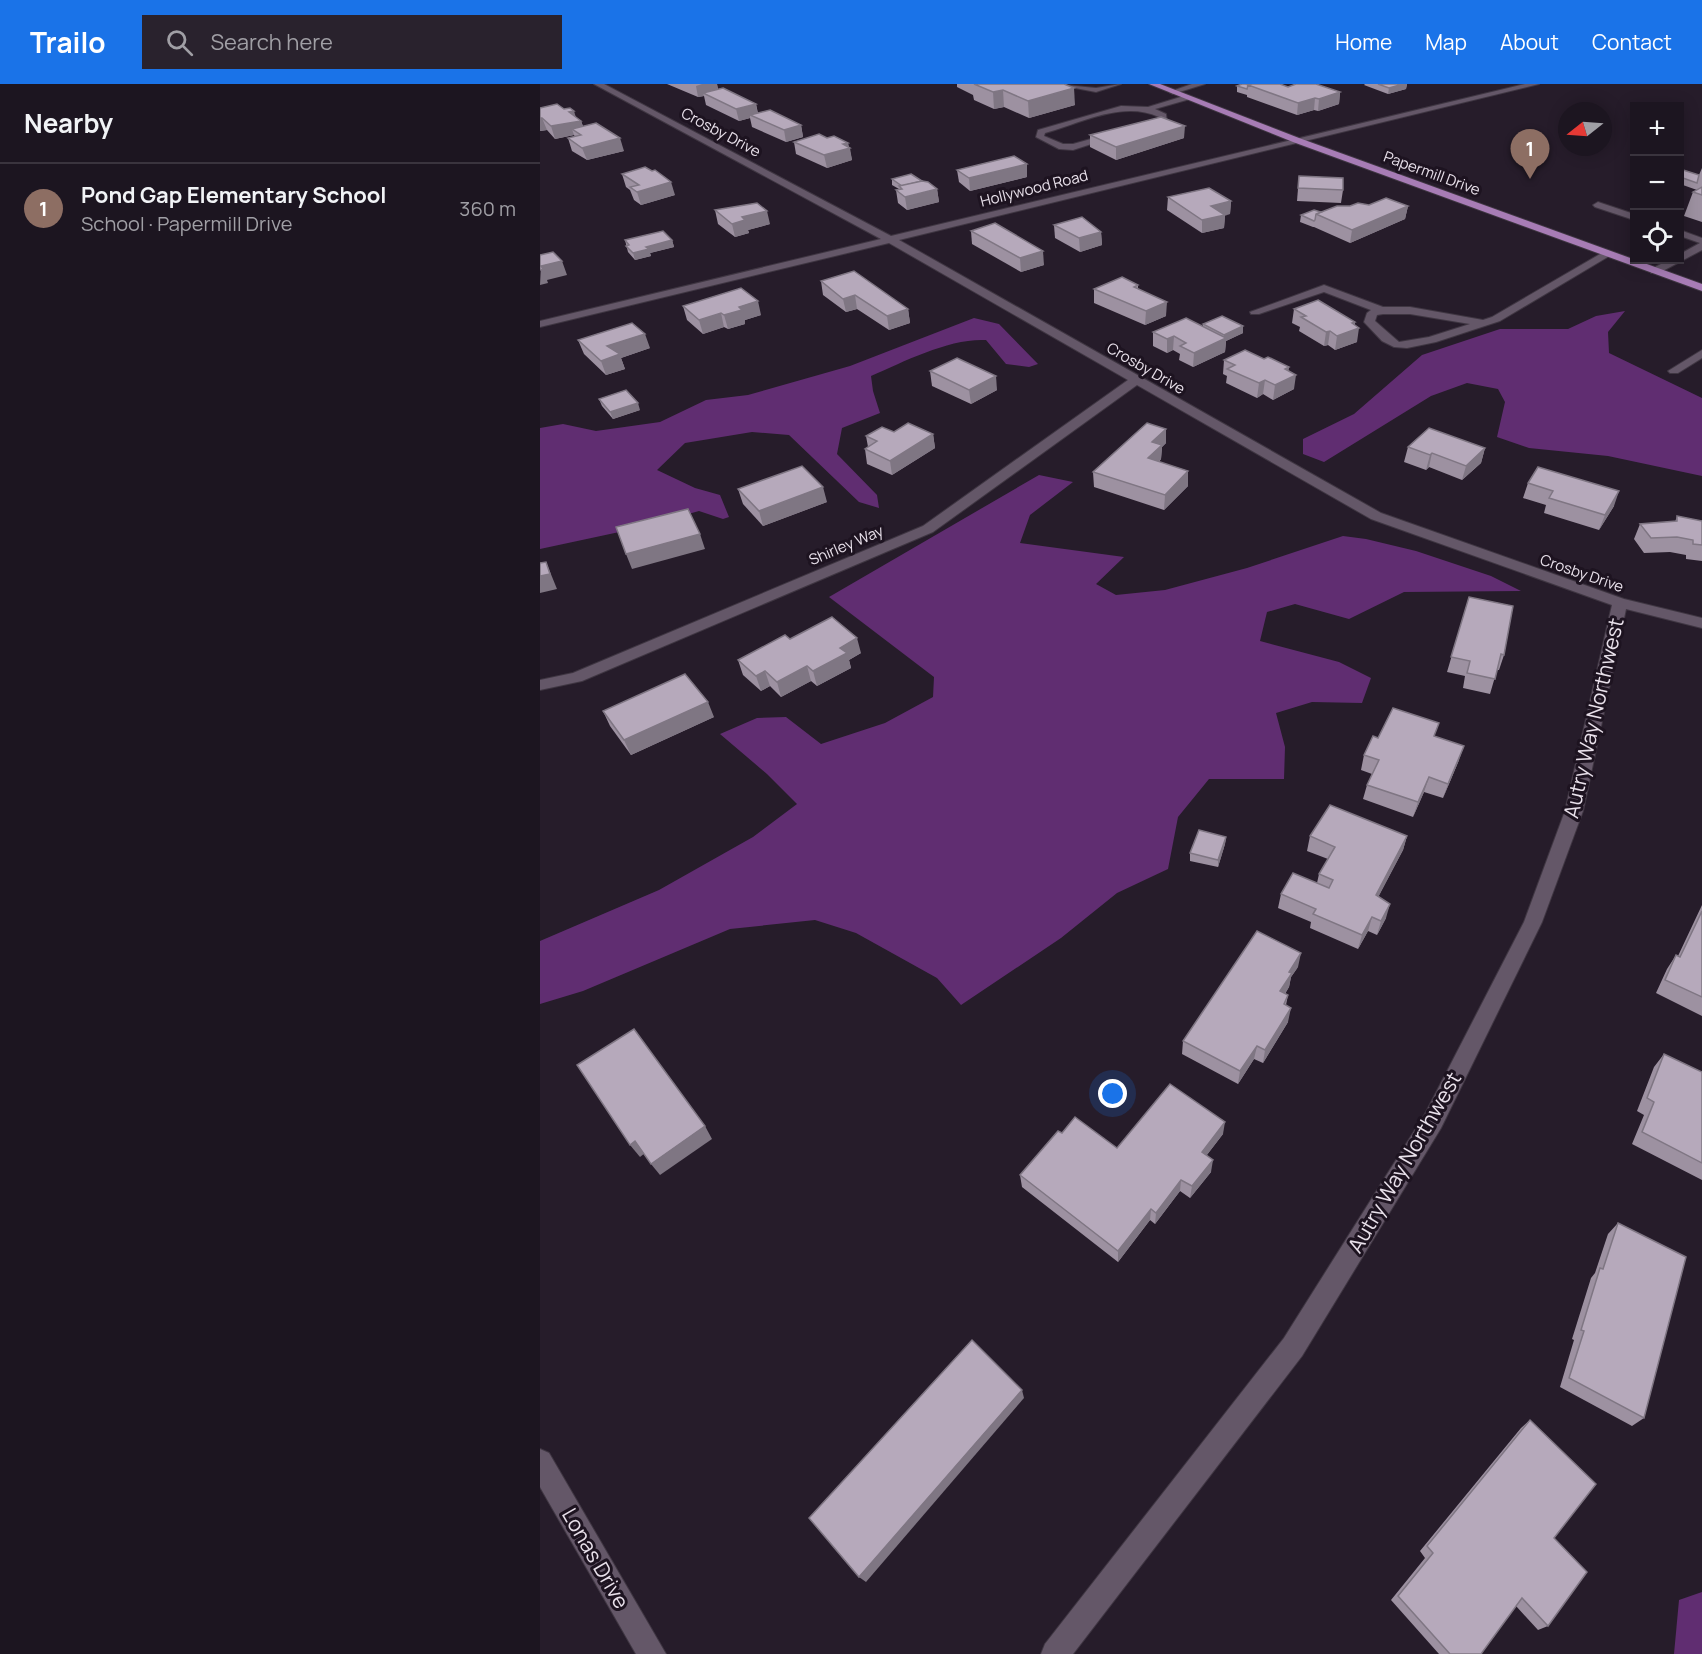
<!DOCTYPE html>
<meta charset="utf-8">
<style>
body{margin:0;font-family:Manrope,sans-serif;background:#29222d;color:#f1f3f6}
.controls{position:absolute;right:18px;top:18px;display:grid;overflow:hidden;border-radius:0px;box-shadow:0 3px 15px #0003}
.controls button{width:54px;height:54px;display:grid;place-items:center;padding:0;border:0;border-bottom:2px solid #3a343e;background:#1c1520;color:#f1f3f6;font:30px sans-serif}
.compass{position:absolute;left:1018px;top:18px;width:54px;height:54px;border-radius:50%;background:#1c1520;box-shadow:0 3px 15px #0003;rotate:253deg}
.you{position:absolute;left:573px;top:1010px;width:21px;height:21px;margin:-15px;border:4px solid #fff;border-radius:50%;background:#1a73e8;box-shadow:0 0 0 9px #1a73e833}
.badge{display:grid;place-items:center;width:39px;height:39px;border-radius:50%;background:#1a73e8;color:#fff;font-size:20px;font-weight:700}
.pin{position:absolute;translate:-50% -50px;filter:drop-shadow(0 2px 3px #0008)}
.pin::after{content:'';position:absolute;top:32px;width:21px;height:18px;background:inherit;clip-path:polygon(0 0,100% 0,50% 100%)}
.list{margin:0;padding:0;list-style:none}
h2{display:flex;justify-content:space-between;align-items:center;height:78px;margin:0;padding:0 24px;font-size:26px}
h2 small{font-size:20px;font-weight:400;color:#a09fa5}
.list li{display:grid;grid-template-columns:39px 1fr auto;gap:18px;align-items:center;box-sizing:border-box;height:90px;padding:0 24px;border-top:2px solid #3a343e}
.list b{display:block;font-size:22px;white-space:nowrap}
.list p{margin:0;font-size:20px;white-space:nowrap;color:#a09fa5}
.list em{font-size:20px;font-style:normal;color:#a09fa5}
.icon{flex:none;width:33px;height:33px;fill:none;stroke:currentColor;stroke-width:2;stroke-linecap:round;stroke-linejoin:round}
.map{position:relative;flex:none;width:1162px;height:1570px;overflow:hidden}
header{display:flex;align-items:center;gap:36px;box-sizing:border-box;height:84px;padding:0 30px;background:#1a73e8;color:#fff}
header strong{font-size:28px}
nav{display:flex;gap:33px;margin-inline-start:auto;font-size:21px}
.search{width:420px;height:54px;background:#29222d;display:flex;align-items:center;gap:15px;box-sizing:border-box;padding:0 21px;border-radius:0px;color:#a09fa5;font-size:22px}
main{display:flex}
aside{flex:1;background:#1c1520}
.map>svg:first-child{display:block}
.forest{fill:#602d71}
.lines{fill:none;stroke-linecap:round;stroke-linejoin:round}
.minor-casing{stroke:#3f3642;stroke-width:2}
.major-casing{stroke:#3f3642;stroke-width:2}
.minor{fill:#645768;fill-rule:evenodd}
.major{fill:#a77cb5;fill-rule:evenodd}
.wall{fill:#9d91a1}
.shaded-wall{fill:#7f7683}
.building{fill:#b6a9bb;stroke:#7f7683;stroke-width:1.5}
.labels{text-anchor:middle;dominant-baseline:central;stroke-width:6;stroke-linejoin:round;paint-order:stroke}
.far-street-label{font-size:15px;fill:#e9e1eb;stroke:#1d1320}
.near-street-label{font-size:21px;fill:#e9e1eb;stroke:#1d1320}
</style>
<header>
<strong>Trailo</strong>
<div class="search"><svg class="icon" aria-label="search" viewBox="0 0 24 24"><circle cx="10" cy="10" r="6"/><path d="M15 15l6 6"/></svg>Search here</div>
<nav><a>Home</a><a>Map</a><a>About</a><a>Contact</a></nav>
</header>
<main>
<aside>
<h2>Nearby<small></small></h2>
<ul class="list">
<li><span class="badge" style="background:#8d6e63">1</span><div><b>Pond Gap Elementary School</b><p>School · Papermill Drive</p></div><em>360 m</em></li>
</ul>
</aside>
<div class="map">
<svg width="1162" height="1570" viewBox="0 0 1162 1570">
<rect width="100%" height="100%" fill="#261c2a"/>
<g class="forest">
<polygon points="1085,227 1068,248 1069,269 1162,314 1162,392 1068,372 989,364 957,353 965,318 958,305 927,299 891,312 784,378 763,370 763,355 814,330 882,271 960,245 1028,245 1056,232"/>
<path d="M434 234 459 240 498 280 489 283 466 280 446 256C410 254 365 277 331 292L333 307 340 329 302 344 297 370 337 411 339 424 319 418 249 351 212 348 145 359 117 386 155 404 180 411 189 433 183 435 159 427 98 444 0 465V344L23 340 56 347 120 338 166 316 208 311 310 282Z"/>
<polygon points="499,391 533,398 490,431 480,459 584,473 556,500 576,511 625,506 707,484 803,452 826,455 876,467 951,492 981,507 864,508 809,535 755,520 727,528 720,557 799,578 831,594 822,619 772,618 736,629 745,663 744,695 669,695 638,733 628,785 577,809 521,854 421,921 397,894 316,849 275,836 190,845 43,907 0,920 0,857 119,806 213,753 257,720 227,690 180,650 217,634 246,633 281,660 345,639 393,613 394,593 289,513"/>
<polygon points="1162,1508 1162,1570 1134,1570 1139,1516"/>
</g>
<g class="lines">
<defs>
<g id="minor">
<polygon points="54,0 64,0 351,152 985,0 999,0 359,156 841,429 1084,515 1162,534 1162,544 1086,525 1043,727 1002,838 901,1044 762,1272 533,1570 501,1570 505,1560 744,1254 885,1030 984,838 1025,727 1072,521 831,435 597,301 393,448 42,597 0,606 0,596 33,589 383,442 588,296 349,159 0,243 0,237 341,155"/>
<polygon points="514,0 556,4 581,0 556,8"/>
<polygon points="652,0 665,0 633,10 629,8"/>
<path d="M647 11 651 13 650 15 615 25 626 30 627 39 601 44V40L620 36 619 33C583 16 541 39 505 49L504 52 523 60H533L572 49 576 52 533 66 519 65 496 53 498 46 581 22 608 23Z"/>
<polygon points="1058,118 1094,130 1094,136 1055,123 1053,121"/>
<polygon points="1140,146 1162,154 1162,166 1119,189 1111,189 1111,185 1129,176 1140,176 1140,170 1160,159 1140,152"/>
<path d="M1067 166 1072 169 1071 171 960 237 896 258 867 264 854 263 842 257 824 238 827 229 831 226 784 208 719 230H711L710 228 784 201 843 223H870L943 236 952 233ZM843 230H870L930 240 889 253 859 258 835 237 837 231Z"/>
<polygon points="1162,266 1162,274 1138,289 1130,289 1128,287"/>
<polygon points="0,1365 9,1369 126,1570 96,1570 0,1403"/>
</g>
<polygon id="major" points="609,0 620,0 759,54 1162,200 1162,207 753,58"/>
</defs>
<use href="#minor" class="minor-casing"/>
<use href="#major" class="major-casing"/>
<use href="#minor" class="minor"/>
<use href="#major" class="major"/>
</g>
<g class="wall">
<polygon points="127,0 177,0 178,5 216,20 218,29 261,41 263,53 246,58 212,43 210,34 199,37 166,21 164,12 158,13"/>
<polygon points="417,0 524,0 535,21 489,34 464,23 454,25 434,16 433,11 417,3"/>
<polygon points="825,0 867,0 866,5 848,10 824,1"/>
<polygon points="697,2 748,3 800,8 799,20 778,27 774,26 757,31 707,13 707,11 697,8"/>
<polygon points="0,24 36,33 41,37 43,42 84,67 47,76 32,67 28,54 35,53 34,51 15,55 7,46 0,47"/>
<polygon points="550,51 644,54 576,76 550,63"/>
<polygon points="287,54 308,59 312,76 287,84 256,70 254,58"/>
<polygon points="487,80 487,93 430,107 419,98 417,86"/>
<polygon points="1162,84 1162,138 1144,132 1153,108 1157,106 1140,100 1140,85 1159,91"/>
<polygon points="82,90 135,111 101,121 94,116 90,106 86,103"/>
<polygon points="759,92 803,106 801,119 757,117"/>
<polygon points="352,95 382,97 397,105 399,118 367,126 358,119 356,106 359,105 352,101"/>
<polygon points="628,113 691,117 690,130 685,131 684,144 662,149 627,126"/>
<polygon points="829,121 868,122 865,135 810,159 774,143 773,143 760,138 761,131 781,128 810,122"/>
<polygon points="175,126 230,140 208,146 209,149 195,153 178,140"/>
<polygon points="514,141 561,148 562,161 540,168 515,154"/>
<polygon points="431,147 504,181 481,188 432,160"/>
<polygon points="85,156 132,156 134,163 110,169 111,172 95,176 88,168"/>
<polygon points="281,197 368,225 370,239 349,246 317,225 306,228 283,211"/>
<polygon points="598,201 598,205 626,232 605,241 554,219 554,205"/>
<polygon points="143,222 221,231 205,236 205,240 188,245 184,243 163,250 147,236"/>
<polygon points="754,225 815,238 815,241 817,258 795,266 788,261 784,262 759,247 760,243 752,239"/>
<polygon points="663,240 703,249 686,257 685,268 653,283 639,276 640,270 633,266 627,269 613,262 613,248 663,243"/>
<polygon points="38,256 110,264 81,274 85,285 66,291 44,270"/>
<polygon points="724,275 749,283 748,287 754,305 733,316 723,310 717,314 686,299 687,292 683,290 684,276"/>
<polygon points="390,287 457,306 431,320 392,302"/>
<polygon points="59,315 100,326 73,335 62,322"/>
<polygon points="626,345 626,359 622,363 621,375 619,378 648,387 648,402 624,426 554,403 553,388"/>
<polygon points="354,348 393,350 395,364 352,391 327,380 325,365 328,363 326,352"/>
<polygon points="868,363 945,364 941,379 922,396 889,383 886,386 864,378"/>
<polygon points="988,399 1074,422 1059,446 1004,429 1006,421 983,414"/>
<polygon points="198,405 287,418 223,442 203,420"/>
<polygon points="1137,432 1162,437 1162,477 1146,475 1146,471 1130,468 1104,469 1094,455 1100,440 1135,438"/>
<polygon points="929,513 964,571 959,586 957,586 950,610 923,604 925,592 907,588"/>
<polygon points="250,555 321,569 309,576 311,584 277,602 271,597 241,613 230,602 221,607 203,591 198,576"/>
<polygon points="63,627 174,633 91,671 70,642"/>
<polygon points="895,653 919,676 903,714 884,708 873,733 823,715 827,701 832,690 821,686 824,671 838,654"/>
<polygon points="770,752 867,752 863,766 838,813 846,834 837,851 828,847 818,865 770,844 771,838 738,824 741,810 777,799 779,790 788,775 767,767"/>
<polygon points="686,753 685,760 678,783 650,777 650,769"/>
<polygon points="1162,821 1162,932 1116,909 1127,885 1136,871 1138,872"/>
<polygon points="758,883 751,893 749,903 745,910 748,911 746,921 748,938 723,979 714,975 698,1000 642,970 643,957"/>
<polygon points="1124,970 1162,988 1162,1096 1092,1060 1104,1031 1097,1027 1114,983"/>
<polygon points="522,1049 577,1064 683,1050 666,1072 671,1088 650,1114 640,1107 615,1140 610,1136 578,1178 482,1103 480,1091"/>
<polygon points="1078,1139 1104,1334 1092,1342 1020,1303 1034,1256 1032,1255 1051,1194 1055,1189 1068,1150"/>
<polygon points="990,1336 1014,1454 1008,1542 998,1546 976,1522 941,1570 899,1570 851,1516 885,1474 880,1467 981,1344"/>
</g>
<g class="shaded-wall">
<polygon points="162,0 177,0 178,8 163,9 164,12 158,13 156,2"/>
<polygon points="863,0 867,0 866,5 848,10 849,4"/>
<polygon points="534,4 535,21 489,34 488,17"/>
<polygon points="463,6 464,23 454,25 453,8"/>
<polygon points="800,8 799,20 778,27 779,15"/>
<polygon points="775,14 774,26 757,31 758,19"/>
<polygon points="216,20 218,32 210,31 210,34 199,37 196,25"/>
<polygon points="34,27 37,37 41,37 45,49 32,45 34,51 15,55 11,42 29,28"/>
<polygon points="0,34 2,34 7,46 0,47"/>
<polygon points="261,41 263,53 246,58 244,46"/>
<polygon points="645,42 644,54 576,76 576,63"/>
<polygon points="80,54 84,67 47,76 42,64"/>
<polygon points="308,59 308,64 310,64 312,76 287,84 284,71 303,60"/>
<polygon points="487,80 487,93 430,107 429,94"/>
<polygon points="131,98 135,111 101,121 97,108"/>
<polygon points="397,105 399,118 367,126 365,113"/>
<polygon points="691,117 690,130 685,131 684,144 662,149 662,136 671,122"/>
<polygon points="868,122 865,135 810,159 812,146"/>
<polygon points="227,127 230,140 208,146 209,149 195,153 192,140 202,133"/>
<polygon points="561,148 562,161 540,168 539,154"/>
<polygon points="132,156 134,163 110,169 111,172 95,176 93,169 106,163"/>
<polygon points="503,167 504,181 481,188 480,174"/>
<polygon points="22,177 27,191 7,196 8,199 0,201 1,182"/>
<polygon points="315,211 317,225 306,228 303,215"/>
<polygon points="218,217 221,231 205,236 205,240 188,245 184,231 199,223"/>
<polygon points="627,218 626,232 605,241 606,227"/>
<polygon points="368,225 370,239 349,246 347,232"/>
<polygon points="181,229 184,243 163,250 159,236"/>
<polygon points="815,238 814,246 819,244 817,258 795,266 797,252 812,239"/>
<polygon points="703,242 703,249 686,257 685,268 653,283 654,269 684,255 684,251"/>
<polygon points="790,247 788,261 784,262 786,248"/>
<polygon points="105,250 110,264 81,274 85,285 66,291 61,277 67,262"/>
<polygon points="634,252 633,266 627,269 627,255"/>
<polygon points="749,283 747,295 756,291 754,305 733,316 735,301 745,285"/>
<polygon points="456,292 457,306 431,320 429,306"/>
<polygon points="725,296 723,310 717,314 719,299"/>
<polygon points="98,319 100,326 73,335 70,328"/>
<polygon points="626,345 626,359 622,363 621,375 608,389 608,374 612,358"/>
<polygon points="393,350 395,364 352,391 350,377"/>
<polygon points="945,364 941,379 922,396 926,382"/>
<polygon points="892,369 889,383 886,386 890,371"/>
<polygon points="648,387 648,402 624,426 625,411"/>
<polygon points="283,403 287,418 223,442 219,427"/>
<polygon points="1079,407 1074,422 1059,446 1065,431"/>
<polygon points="160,450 165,465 92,485 86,470"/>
<polygon points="6,478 17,505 0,509 0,492"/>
<polygon points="317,554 321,569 309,576 311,584 277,602 273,587 300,564"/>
<polygon points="267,582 271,597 241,613 237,598"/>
<polygon points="225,587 230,602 221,607 216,592"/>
<polygon points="168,618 174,633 91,671 84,656"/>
<polygon points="924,662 919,676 903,714 908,700"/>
<polygon points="889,693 884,708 873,733 878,718"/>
<polygon points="867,752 863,766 832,825 836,811"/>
<polygon points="686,753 685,760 678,783 678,776"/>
<polygon points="850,820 846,834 837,851 841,837"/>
<polygon points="832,833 828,847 818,865 822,851"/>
<polygon points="761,869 758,883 751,893 749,903 737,921 740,907 749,888"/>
<polygon points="751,924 748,938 723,979 725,966"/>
<polygon points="717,962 714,975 698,1000 700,987"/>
<polygon points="685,1038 683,1050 660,1080 662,1068"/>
<polygon points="165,1042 172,1055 120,1091 111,1080"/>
<polygon points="95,1057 105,1069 100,1073 90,1061"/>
<polygon points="673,1076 671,1088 650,1114 652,1102"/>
<polygon points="641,1096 640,1107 615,1140 616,1129"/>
<polygon points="611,1125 610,1136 578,1178 578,1167"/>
<polygon points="482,1306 484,1314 326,1498 319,1493"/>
</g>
<g class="building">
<polygon points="434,0 524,0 534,4 488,17 463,6 453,8"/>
<polygon points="702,0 712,0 708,1 707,5 697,2"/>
<polygon points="712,0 740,0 748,3 756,0 776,0 800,8 779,15 775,14 758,19 708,1"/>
<polygon points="838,0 863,0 849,4"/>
<polygon points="183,4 216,20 196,25 163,9"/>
<polygon points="17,20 24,25 30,24 34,27 29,28 41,37 11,42 2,34 0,34 0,24"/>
<polygon points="230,26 261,41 244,46 210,31"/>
<polygon points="621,33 645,42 576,63 550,51"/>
<polygon points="56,39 80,54 42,64 28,54 41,51 32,45"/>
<polygon points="279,50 287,54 294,52 308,59 303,60 310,64 284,71 254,58"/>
<polygon points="474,72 487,80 429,94 417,86"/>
<polygon points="105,83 112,87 115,86 131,98 97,108 90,103 99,101 82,90"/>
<polygon points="1140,85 1159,91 1157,99 1140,93"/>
<polygon points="371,90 382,97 362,102 352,95"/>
<polygon points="759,92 803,94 803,106 758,104"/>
<polygon points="382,97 388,98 397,105 365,113 356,106 362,105 359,102"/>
<polygon points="1162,103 1162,111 1153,108"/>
<polygon points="669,104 691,117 671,122 685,131 662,136 628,113"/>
<polygon points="846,114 868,122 812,146 776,130 797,122 810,122 818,119 829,121"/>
<polygon points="217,119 227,127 202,133 205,136 192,140 175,126"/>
<polygon points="774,126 781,128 776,130 775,136 774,137 761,131"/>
<polygon points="542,133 561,148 539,154 514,141"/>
<polygon points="455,139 503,167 480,174 431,147"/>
<polygon points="123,147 132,156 106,163 109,165 93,169 86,162 89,161 85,156"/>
<polygon points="13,168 22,177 1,182 3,185 0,186 0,171"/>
<polygon points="314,187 368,225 347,232 315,211 303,215 281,197"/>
<polygon points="582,193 598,201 594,203 627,218 606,227 554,205"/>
<polygon points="201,204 218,217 199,223 202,226 184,231 181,229 159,236 143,222"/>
<polygon points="778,216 815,238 812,239 819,244 797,252 790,247 786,248 761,233 766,232 754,225"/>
<polygon points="682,232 703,242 684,251 663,240"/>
<polygon points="646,234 686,254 654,269 640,262 646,259 634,252 627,255 613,248"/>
<polygon points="92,239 105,250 67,262 80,270 61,277 38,256"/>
<polygon points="705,266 724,275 728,273 749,283 745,285 756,291 735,301 725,296 719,299 687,285 695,281 684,276"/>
<polygon points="417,274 456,292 429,306 390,287"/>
<polygon points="86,306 98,319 70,328 59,315"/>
<polygon points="368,339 393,350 350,377 325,365 337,357 326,352 342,343 354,348"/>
<polygon points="607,339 626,345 612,358 622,361 608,374 648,387 625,411 553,388"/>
<polygon points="889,344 945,364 926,382 892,369 890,371 868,363"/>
<polygon points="262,382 283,403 219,427 198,405"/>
<polygon points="998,383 1079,407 1065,431 1009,414 1013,407 988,399"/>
<polygon points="148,425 160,450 86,470 76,443"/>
<polygon points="1137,432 1162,437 1162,461 1153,460 1153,456 1137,453 1111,454 1100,440 1137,437"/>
<polygon points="6,478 10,490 0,492 0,479"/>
<polygon points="929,513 973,522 964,571 961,570 955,595 927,589 930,577 911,573"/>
<polygon points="292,533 317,554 300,564 307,569 273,587 267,582 237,598 225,587 216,592 198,576 245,551 250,555"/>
<polygon points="145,590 168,618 84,656 63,627"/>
<polygon points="853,624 899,639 894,652 924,662 908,700 889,693 878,718 827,701 839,676 824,671 833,652 838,654"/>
<polygon points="790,721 867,752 836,811 850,820 841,837 832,833 822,851 773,830 776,825 741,810 753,789 789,804 793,796 779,790 795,763 770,752"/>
<polygon points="659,746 686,753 678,776 650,769"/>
<polygon points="1162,827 1162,913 1125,896 1136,871 1140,873"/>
<polygon points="717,847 761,869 749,888 752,889 740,907 748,911 744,920 751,924 725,966 717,962 700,987 643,957"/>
<polygon points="94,945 165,1042 111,1080 95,1057 90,1061 37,981"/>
<polygon points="1124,970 1162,988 1162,1079 1102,1048 1114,1018 1107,1014"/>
<polygon points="630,1000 685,1038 662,1068 673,1076 652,1102 641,1096 616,1129 611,1125 578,1167 480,1091 518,1047 522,1049 535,1033 577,1064"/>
<polygon points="1078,1139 1146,1173 1104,1334 1029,1294 1044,1247 1041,1246 1060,1184 1063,1185"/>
<polygon points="432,1256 482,1306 319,1493 269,1434"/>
<polygon points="990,1336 1056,1400 1014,1454 1047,1488 1008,1542 982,1514 941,1570 910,1570 858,1512 893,1469 887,1462"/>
</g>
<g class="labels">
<g class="far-street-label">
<text transform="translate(181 48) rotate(28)">Crosby Drive</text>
<text transform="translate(892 89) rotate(20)">Papermill Drive</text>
<text transform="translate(494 104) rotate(-14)">Hollywood Road</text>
<text transform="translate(606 284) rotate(30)">Crosby Drive</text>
<text transform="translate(306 461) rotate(-23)">Shirley Way</text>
<text transform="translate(1042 489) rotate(19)">Crosby Drive</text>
</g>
<g class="near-street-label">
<text transform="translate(1053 634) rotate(-77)">Autry Way Northwest</text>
<text transform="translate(864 1078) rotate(-60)">Autry Way Northwest</text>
<text transform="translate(56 1474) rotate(60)">Lonas Drive</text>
</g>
</g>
</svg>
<div class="controls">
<button>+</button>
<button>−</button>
<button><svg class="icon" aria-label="locate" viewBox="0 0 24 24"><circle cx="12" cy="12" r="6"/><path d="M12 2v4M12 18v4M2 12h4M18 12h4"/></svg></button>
</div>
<svg class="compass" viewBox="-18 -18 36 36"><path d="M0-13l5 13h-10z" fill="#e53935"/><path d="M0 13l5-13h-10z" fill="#a09fa5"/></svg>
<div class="you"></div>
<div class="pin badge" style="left:990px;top:95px;background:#8d6e63">1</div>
</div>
</main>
